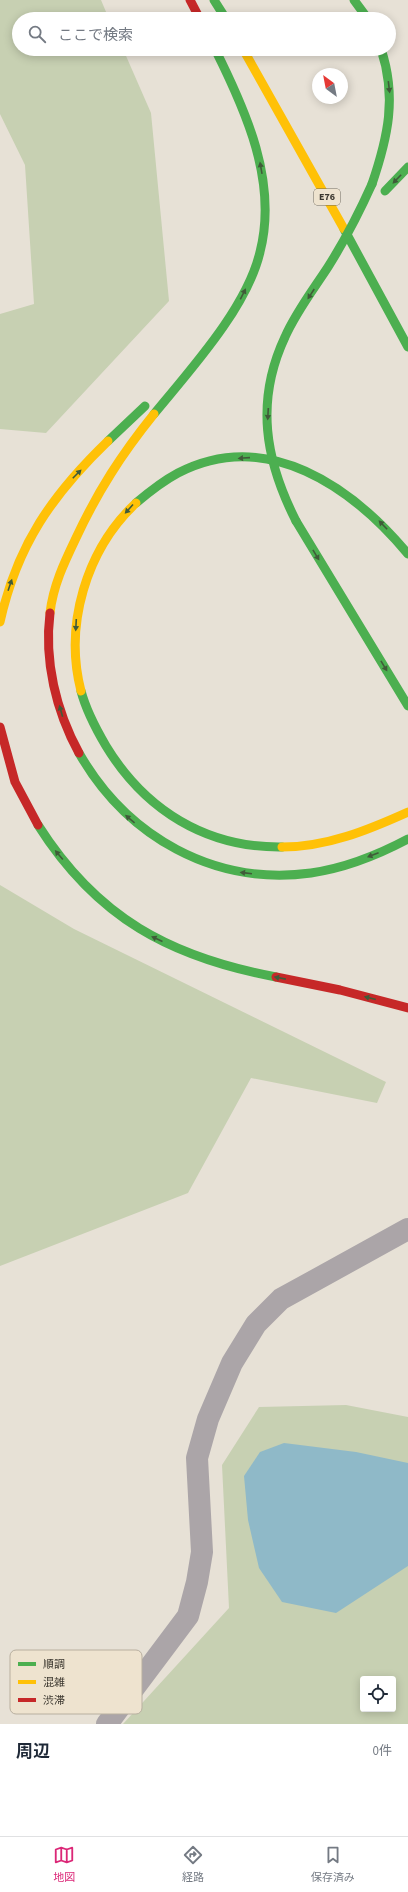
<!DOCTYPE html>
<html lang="ja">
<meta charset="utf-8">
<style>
body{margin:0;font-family:"Source Sans 3","Noto Sans JP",sans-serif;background:#f2f2f3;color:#1f2937}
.controls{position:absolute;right:12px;bottom:12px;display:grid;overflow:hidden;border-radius:4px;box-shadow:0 2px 10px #0003}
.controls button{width:36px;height:36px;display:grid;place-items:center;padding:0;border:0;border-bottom:1px solid #e0e1e3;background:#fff;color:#1f2937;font:20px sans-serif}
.compass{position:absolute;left:312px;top:68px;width:36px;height:36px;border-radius:50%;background:#fff;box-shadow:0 2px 10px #0003;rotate:328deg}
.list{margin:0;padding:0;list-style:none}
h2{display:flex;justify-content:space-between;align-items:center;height:52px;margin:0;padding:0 16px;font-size:17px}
h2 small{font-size:13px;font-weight:400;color:#747a83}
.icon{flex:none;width:22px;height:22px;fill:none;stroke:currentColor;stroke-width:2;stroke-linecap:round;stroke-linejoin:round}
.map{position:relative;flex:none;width:408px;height:1724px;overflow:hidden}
.search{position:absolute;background:#fff;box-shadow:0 2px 10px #0003;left:12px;right:12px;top:12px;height:44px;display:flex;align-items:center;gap:10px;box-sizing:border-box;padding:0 14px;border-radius:22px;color:#747a83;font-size:15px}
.sheet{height:112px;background:#fff}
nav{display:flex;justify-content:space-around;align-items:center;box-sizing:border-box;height:56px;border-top:1px solid #e0e1e3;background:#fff;font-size:11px;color:#747a83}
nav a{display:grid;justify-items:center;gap:2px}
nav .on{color:#db2777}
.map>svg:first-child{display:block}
.green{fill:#c7d0b2;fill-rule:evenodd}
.water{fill:#8fb9c8}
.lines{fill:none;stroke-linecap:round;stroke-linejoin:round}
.street{stroke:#aba5a8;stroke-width:22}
.fast{stroke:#4caf50;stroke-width:9}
.slow{stroke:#ffc107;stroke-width:9}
.jam{stroke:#c62828;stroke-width:9}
.fast-bridge{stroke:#4caf50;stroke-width:9}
.oneway{fill:#405b39}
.labels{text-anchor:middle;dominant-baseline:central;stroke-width:3;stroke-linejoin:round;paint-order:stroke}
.shield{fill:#eee3cf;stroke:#716b5f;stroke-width:1}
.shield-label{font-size:10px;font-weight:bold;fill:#3b372f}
.key{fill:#eee3cf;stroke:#b8af9f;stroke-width:1}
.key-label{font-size:11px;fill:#3b372f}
</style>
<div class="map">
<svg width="408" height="1724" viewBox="0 0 408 1724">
<rect width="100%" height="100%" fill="#e7e1d6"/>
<g class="green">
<polygon points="0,0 101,0 109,19 19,19 19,49 123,49 151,113 169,301 46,433 0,429 0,314 34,304 25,165 0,114"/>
<polygon points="0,885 74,929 386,1082 377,1103 251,1078 188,1193 0,1266"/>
<path d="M346 1405 408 1417V1724H123L229 1608 222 1465 259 1407ZM363 1679H393V1709H363Z"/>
</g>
<polygon class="water" points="284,1443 356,1452 408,1463 408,1566 336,1613 282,1602 259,1568 248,1520 244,1476 260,1452"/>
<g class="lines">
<polyline class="street" points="107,1724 188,1616 197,1582 202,1552 197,1458 208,1419 232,1363 256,1324 281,1299 408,1229"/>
<g class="fast">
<polyline points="214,0 226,19"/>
<polyline points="354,0 368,19"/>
<path d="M372 184C388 137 397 97 381 49"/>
<polyline points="385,191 408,167"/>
<polyline points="344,229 408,347"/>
<path d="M154 414C190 370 247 308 260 252 278 182 246 111 215 49"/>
<polyline points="108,441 145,406"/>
<path d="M136 503C149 492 163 481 178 473 267 427 352 487 408 554"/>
<polyline points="296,521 408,706"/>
<path d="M81 691C86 710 96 729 106 746 145 810 206 848 282 847"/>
<path d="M79 753C127 837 214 886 311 873 346 868 378 855 408 839"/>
<path d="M38 825C97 918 170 957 276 977"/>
</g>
<g class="slow">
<polyline points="243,49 344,229"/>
<path d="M50 613C53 586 64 563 76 538 98 491 121 455 154 414"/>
<path d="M0 622C17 545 52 495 108 441"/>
<path d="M81 691C64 625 86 550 136 503"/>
<path d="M282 847C327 847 368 830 408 812"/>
</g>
<g class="jam">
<polyline points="190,0 200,19"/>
<path d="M50 613C44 661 56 711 79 753"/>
<polyline points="0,727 15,782 38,825"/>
<polyline points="276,977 340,990 408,1008"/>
</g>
<path class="fast-bridge" d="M296 521C265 460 255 401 285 337 296 312 313 290 328 267 345 240 359 213 372 184"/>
</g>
<defs><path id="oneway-solid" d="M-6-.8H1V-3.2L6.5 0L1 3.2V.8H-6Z"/></defs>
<g class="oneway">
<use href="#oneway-solid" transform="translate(389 87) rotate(83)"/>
<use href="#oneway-solid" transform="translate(261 168) rotate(-100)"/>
<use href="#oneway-solid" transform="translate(397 179) rotate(134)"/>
<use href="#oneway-solid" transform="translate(243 294) rotate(-63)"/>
<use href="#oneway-solid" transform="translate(311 294) rotate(123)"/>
<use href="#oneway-solid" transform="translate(268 414) rotate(93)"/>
<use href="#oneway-solid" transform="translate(244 458) rotate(176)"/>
<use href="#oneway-solid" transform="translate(77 474) rotate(-45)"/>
<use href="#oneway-solid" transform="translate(129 509) rotate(132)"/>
<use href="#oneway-solid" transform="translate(383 525) rotate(-134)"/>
<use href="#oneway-solid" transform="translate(316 555) rotate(59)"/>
<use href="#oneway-solid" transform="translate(10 585) rotate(-71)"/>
<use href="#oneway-solid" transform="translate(76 625) rotate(93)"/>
<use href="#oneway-solid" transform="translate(384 666) rotate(59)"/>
<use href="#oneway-solid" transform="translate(61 711) rotate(-106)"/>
<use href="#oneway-solid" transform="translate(130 819) rotate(-140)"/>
<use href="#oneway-solid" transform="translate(59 855) rotate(-130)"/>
<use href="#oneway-solid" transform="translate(373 855) rotate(159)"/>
<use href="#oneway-solid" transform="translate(246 873) rotate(-173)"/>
<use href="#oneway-solid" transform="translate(157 939) rotate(-156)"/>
<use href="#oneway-solid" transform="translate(280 978) rotate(-169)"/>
<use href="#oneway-solid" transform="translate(370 998) rotate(-166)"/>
</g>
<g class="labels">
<rect class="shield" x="314" y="189" width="26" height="16" rx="3"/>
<g class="shield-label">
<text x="327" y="197">E76</text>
</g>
</g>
<rect x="10" y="1650" width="132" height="64" rx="6" class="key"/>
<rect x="18" y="1662" width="18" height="4" fill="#4caf50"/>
<rect x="18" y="1680" width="18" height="4" fill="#ffc107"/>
<rect x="18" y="1698" width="18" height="4" fill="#c62828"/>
<g class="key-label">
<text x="43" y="1668">順調</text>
<text x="43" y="1686">混雑</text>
<text x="43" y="1704">渋滞</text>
</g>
</svg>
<div class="controls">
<button><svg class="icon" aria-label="locate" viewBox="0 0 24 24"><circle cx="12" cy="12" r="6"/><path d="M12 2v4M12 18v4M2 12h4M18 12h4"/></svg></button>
</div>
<svg class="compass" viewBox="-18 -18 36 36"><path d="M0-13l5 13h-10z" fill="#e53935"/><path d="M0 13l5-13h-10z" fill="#747a83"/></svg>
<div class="search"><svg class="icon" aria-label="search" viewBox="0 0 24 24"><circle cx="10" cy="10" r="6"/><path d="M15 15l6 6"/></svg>ここで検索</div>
</div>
<section class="sheet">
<h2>周辺<small>0件</small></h2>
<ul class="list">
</ul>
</section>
<nav>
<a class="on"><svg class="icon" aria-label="map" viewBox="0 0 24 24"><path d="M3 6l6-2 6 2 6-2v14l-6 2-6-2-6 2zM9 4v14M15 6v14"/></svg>地図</a>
<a><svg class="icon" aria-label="directions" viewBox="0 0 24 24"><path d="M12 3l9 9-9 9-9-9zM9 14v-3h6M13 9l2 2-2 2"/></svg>経路</a>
<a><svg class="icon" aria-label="saved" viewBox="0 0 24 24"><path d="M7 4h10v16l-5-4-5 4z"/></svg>保存済み</a>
</nav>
